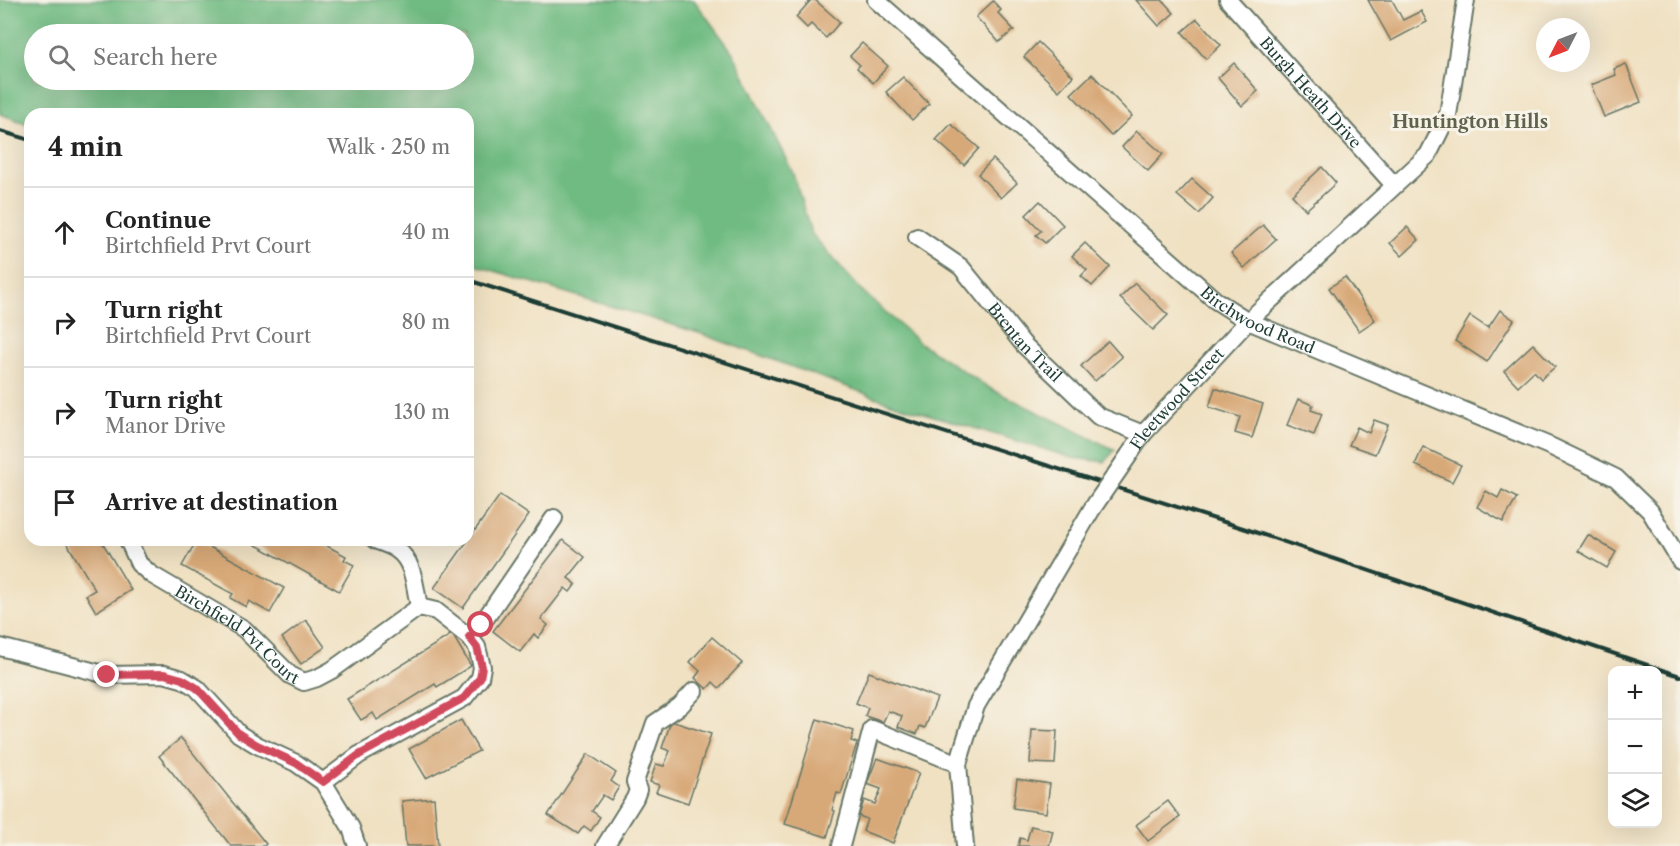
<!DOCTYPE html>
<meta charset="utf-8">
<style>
body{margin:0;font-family:"Libre Caslon Text",serif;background:#f2f2f2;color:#222}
.controls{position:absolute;right:18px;bottom:18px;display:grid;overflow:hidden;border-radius:12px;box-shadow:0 6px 24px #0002}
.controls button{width:54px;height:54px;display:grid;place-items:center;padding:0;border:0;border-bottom:2px solid #e0e0e0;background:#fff;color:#222;font:30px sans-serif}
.compass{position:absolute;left:1536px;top:18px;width:54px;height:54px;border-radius:50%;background:#fff;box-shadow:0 6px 24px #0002;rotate:228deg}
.stop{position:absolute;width:18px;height:18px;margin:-14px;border:4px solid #d1495b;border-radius:50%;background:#fff}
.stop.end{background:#d1495b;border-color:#fff;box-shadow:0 2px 6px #0008}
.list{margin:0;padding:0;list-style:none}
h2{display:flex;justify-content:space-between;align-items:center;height:78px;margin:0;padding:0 24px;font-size:26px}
h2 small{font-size:20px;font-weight:400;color:#767676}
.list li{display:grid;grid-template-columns:39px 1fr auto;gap:18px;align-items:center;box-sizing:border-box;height:90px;padding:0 24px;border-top:2px solid #e0e0e0}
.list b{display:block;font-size:22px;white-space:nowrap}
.list p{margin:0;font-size:20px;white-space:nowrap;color:#767676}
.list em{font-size:20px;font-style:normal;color:#767676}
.icon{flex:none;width:33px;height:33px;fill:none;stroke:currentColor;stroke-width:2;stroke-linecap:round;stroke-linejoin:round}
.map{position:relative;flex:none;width:1680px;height:846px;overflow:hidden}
.search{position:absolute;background:#fff;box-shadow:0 6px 24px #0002;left:24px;top:24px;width:450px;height:66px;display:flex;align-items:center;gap:15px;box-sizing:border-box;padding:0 21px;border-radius:33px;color:#767676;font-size:22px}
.panel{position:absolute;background:#fff;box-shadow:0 6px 24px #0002;left:24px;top:108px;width:450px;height:438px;border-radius:18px}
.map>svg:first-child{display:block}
.forest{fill:#70bb82;stroke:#487c5b;stroke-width:1.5;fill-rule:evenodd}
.building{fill:#d8a978}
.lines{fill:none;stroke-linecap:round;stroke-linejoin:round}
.minor-casing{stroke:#687666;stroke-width:20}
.minor{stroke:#fff;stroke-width:16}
.rail{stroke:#1f3d34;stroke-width:4}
.minor-bridge-casing{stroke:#687666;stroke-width:20;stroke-linecap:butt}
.minor-bridge{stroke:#fff;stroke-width:16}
.route{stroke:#d1495b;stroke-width:8}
.labels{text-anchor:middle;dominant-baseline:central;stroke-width:6;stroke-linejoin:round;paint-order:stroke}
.street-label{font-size:16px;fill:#1f3d34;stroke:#f7f3e8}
.neighbourhood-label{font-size:18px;font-weight:bold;fill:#60634c;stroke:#f7f3e8}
</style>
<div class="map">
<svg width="1680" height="846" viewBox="0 0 1680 846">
<rect width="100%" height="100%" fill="#f7f3e8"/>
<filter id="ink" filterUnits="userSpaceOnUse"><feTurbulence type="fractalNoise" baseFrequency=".0167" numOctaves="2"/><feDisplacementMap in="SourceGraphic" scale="12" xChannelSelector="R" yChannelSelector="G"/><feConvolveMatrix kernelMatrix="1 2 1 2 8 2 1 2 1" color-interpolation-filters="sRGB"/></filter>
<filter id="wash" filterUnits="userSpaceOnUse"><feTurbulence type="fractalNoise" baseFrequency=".008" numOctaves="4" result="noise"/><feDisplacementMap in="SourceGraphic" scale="24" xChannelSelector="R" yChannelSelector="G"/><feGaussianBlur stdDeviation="1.35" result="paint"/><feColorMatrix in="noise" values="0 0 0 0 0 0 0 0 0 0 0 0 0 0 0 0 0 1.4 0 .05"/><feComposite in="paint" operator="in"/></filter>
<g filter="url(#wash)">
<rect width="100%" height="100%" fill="#f0e1c2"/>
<path class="forest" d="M0 0H694L733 53 793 173 811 233 861 290 920 343 991 389 1115 450 1105 462 1073 458 894 404 699 333 468 263V114H30V125L0 114ZM34 34H464V80H34Z"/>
<g id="blocks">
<g class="building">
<polygon points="811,0 815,0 840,22 826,38 811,24 807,28 796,17"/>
<polygon points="1136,0 1162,0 1174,13 1159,26"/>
<polygon points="1368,0 1392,0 1403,20 1421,11 1427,22 1391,41"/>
<polygon points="993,1 1001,10 998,13 1014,30 999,42 976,17"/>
<polygon points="1197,19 1221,45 1206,59 1182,32"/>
<polygon points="1038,42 1073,76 1059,91 1024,57"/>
<polygon points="862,43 888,66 873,83 857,68 860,65 850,56"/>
<polygon points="1234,63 1258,91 1242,106 1218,78"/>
<polygon points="1626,64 1641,102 1604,117 1591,85 1616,75 1614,69"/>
<polygon points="1092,74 1132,116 1111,136 1071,94"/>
<polygon points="903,77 929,104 912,120 886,92"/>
<polygon points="951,124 979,148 964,165 936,140"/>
<polygon points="1137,131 1163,154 1148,171 1122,147"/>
<polygon points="993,159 1017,183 1001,198 978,174"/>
<polygon points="1322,167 1336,183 1306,210 1292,195"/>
<polygon points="1192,179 1213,198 1199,214 1177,195"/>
<polygon points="1040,201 1063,225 1045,243 1036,235 1041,231 1026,215"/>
<polygon points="1263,225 1276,239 1244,268 1231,253"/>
<polygon points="1407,227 1419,240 1402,256 1390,243"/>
<polygon points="1085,243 1110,267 1092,286 1081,276 1087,270 1072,256"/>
<polygon points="1345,277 1375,320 1359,331 1329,288"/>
<polygon points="1135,283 1168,315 1153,330 1120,298"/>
<polygon points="1500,310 1514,320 1487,362 1455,341 1470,316 1488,328"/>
<polygon points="1108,341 1122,357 1095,381 1081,366"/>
<polygon points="1533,344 1555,367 1541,379 1534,371 1518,386 1504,371"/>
<polygon points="1215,388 1263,404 1252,438 1235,433 1240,417 1209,407"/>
<polygon points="1298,399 1313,405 1311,410 1322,414 1314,435 1287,425"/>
<polygon points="1374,420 1388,425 1375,454 1349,445 1357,427 1369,433"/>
<polygon points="1423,447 1461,465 1452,482 1415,465"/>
<polygon points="1502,490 1517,498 1503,522 1477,507 1486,491 1498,498"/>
<polygon points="500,495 529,515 463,608 434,588"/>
<polygon points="1588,535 1616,552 1607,568 1578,551"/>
<polygon points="65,540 101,540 131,590 96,612 86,595 95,590"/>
<polygon points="197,540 284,588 270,613 249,601 246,607 230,598 233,594 182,566"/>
<polygon points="247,540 316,540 346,556 344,560 354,565 339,591"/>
<polygon points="563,540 585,557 568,578 576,584 570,592 565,588 541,619 548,625 538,638 534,634 520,652 493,631"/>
<polygon points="306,620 325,647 301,664 282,638"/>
<polygon points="452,634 471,666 437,687 435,684 377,720 373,713 361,720 347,699"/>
<polygon points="712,637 742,663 719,688 713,682 707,689 695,678 700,671 690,662"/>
<polygon points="869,672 937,698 925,728 920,726 917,734 898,727 902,716 888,711 883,722 865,716 868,708 856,703"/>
<polygon points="817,719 854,731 851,741 857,743 841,794 837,793 832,810 835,811 827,837 785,824"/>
<polygon points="461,720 479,751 426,778 409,749"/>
<polygon points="671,721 711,734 688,803 656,792 659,785 650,782 656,764 664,766 670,751 662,748"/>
<polygon points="1032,730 1057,731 1055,764 1030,763"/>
<polygon points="181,738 266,844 264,846 231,846 159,756"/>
<polygon points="588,754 616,773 611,781 619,787 611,800 603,795 592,811 600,817 591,831 584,826 578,834 548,815"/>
<polygon points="877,758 919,773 893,843 863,831 867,819 859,816 864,800 875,804 881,789 867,784"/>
<polygon points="1017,779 1050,784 1046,813 1013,808"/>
<polygon points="434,798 438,846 406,846 402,801"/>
<polygon points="1168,801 1180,817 1148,841 1136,825"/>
<polygon points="1031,826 1053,831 1049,846 1018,846 1020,838 1027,840"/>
</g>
</g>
</g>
<g filter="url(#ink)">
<use href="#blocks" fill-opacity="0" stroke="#687666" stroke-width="1.5"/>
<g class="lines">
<defs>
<g id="minor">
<path id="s1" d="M876 0 1215 300 1248 321 1552 447 1616 478 1650 511 1680 561"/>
<path id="s2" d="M1228 0 1394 185"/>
<path id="s3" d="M917 237 961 267 1024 345 1098 416 1143 434"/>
<path id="s4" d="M1129 455 1143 434 1248 321 1428 155 1448 115 1466 0"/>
<path id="s5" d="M128 540 139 564 152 575 244 629 290 675 304 682 317 678 332 670 419 607 436 611 469 637 477 647 482 667 480 678 464 698 359 755 323 782"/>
<path d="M375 540C382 543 391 545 397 550 414 561 415 588 419 607"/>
<polyline points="469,637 481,625 554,518"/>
<polyline points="0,647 107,675 164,674 182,679 197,688 239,734 257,745 296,763 323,782 351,828 357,846"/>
<polyline points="605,846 635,798 638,790 635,782 655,723 680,706 694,691"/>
<polyline points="841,846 872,729 958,764"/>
<polyline points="965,846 958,764 976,706 1092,509"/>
</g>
</defs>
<use href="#minor" class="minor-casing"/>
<use href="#minor" class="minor"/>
<g class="rail">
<polyline points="0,131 30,140"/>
<polyline points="468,280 1246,529 1680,676"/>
</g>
<defs>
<polyline id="minor-bridge" points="1092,509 1129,455"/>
</defs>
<use href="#minor-bridge" class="minor-bridge-casing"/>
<use href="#minor-bridge" class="minor-bridge"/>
</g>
</g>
<g class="lines" filter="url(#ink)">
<polyline class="route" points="107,675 164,674 182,679 197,688 239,734 257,745 296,763 323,782 359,755 464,698 480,678 482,667 477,647 469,637 481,625"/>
</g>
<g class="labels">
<g class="street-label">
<text stroke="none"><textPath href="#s2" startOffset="124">Burgh Heath Drive</textPath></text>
<text stroke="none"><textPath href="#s1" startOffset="500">Birchwood Road</textPath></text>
<text stroke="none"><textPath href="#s3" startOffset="152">Brentan Trail</textPath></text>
<text stroke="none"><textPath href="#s4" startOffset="74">Fleetwood Street</textPath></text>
<text stroke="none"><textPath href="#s5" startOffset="148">Birchfield Pvt Court</textPath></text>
</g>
<g class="neighbourhood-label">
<text x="1470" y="122">Huntington Hills</text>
</g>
</g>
</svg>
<div class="controls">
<button>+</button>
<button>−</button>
<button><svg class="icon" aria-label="layers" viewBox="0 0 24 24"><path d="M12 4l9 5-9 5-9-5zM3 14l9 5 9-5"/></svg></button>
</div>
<svg class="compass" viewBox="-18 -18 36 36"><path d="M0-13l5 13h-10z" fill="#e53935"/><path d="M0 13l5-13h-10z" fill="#767676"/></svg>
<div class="stop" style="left:481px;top:625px"></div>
<div class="stop end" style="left:107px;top:675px"></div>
<div class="search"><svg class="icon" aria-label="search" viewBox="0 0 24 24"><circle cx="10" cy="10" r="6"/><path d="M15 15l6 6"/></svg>Search here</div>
<section class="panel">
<h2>4 min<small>Walk · 250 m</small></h2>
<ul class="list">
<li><svg class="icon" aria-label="ahead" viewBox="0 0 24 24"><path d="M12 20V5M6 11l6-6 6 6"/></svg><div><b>Continue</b><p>Birtchfield Prvt Court</p></div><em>40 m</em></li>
<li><svg class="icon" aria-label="right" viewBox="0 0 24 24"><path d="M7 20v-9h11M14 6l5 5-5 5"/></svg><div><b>Turn right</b><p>Birtchfield Prvt Court</p></div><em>80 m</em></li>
<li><svg class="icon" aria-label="right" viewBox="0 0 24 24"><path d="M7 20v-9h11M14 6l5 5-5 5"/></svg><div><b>Turn right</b><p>Manor Drive</p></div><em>130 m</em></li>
<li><svg class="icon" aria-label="arrive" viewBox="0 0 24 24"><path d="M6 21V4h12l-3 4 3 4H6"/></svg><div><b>Arrive at destination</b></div></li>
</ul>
</section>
</div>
